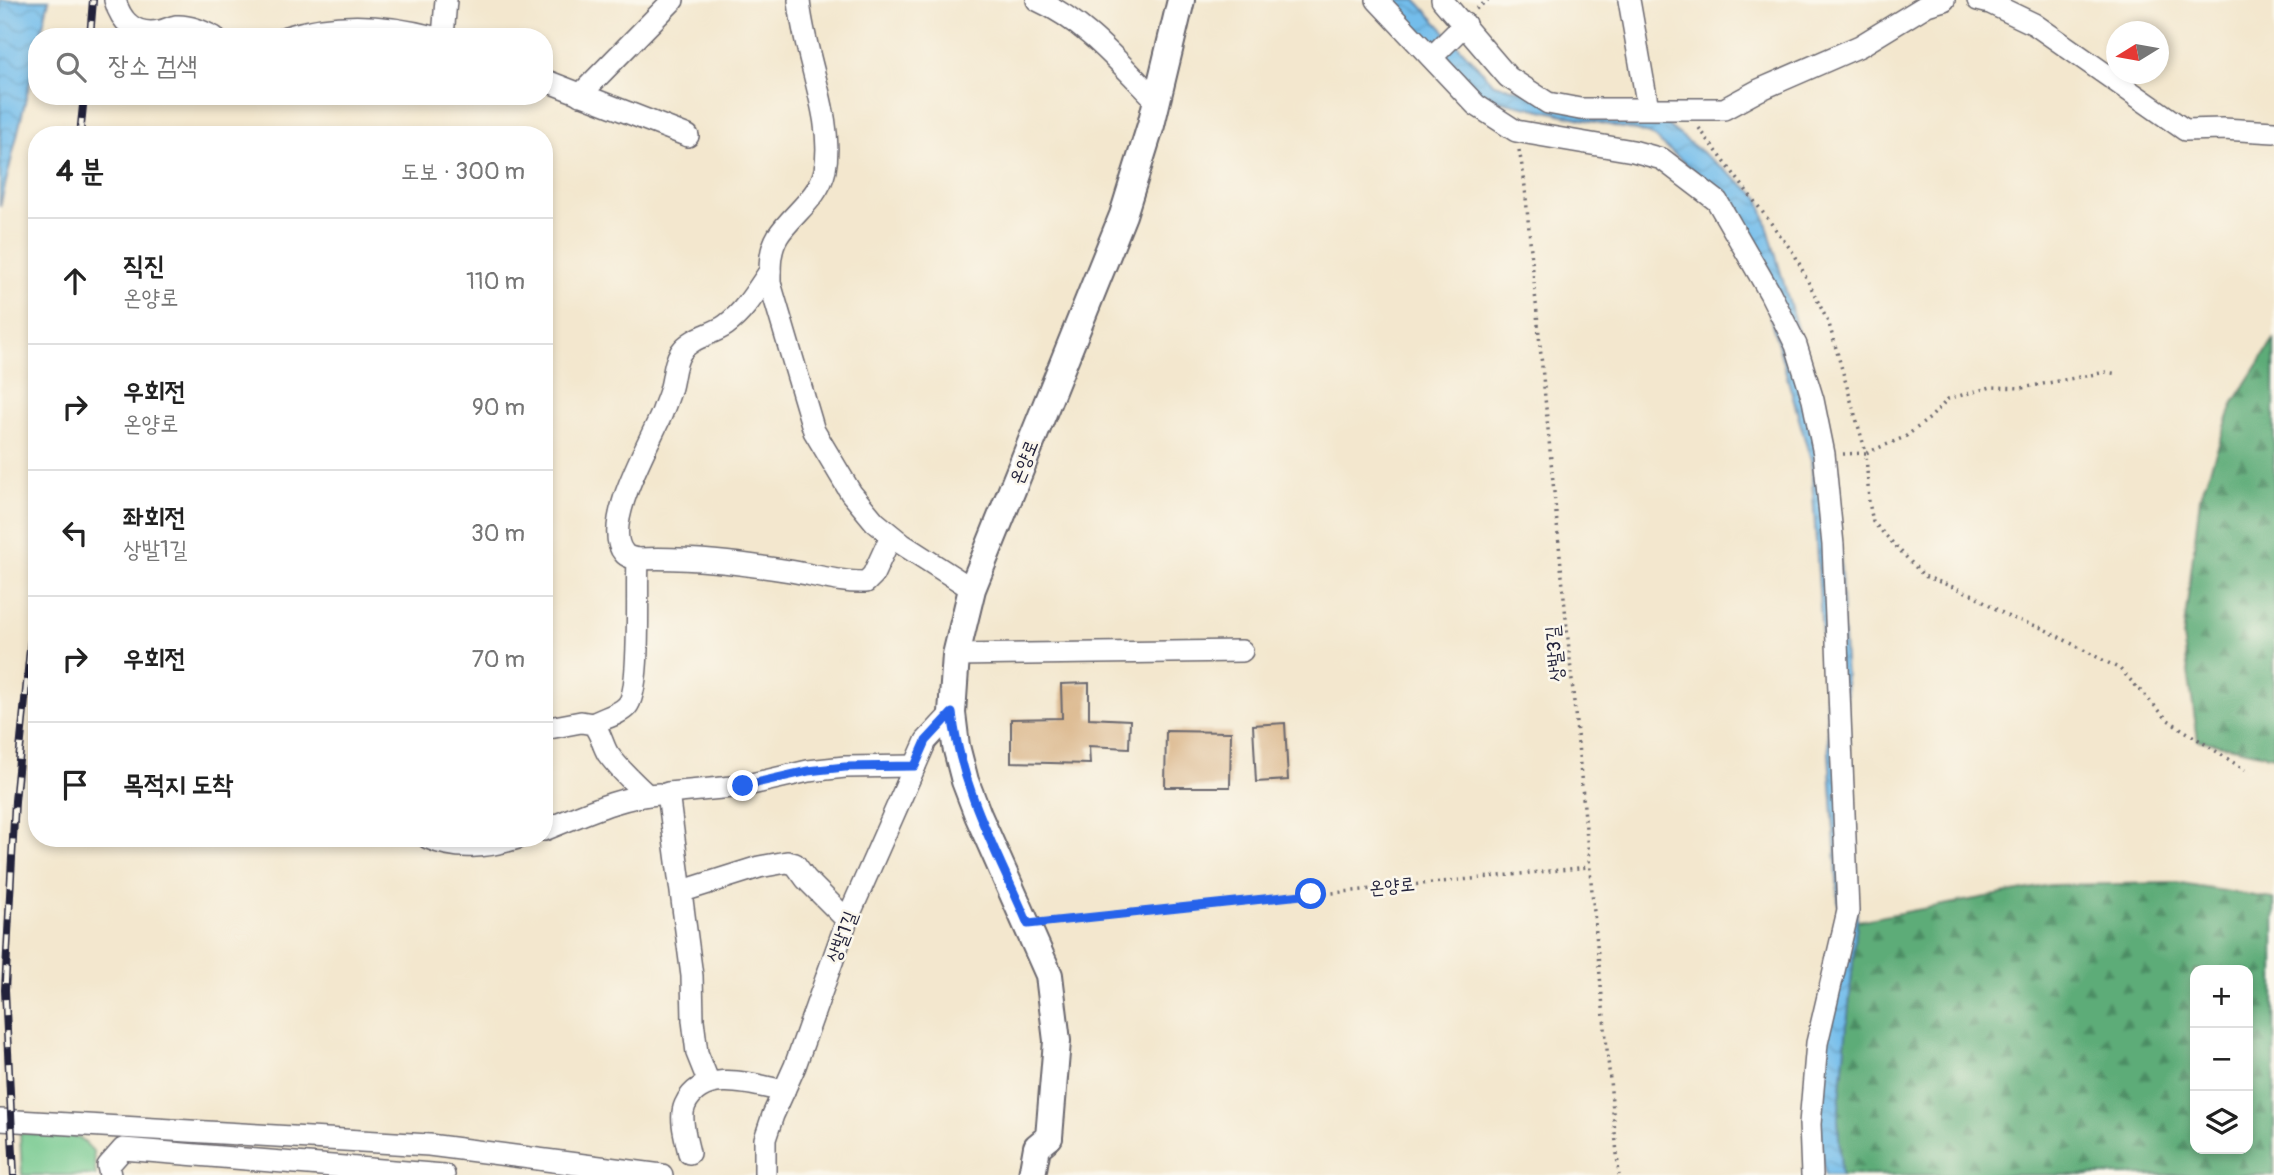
<!DOCTYPE html>
<html lang="ko">
<meta charset="utf-8">
<style>
body{margin:0;font-family:Pangolin,"Poor Story",sans-serif;background:#f2f2f2;color:#222}
.controls{position:absolute;right:21px;bottom:21px;display:grid;overflow:hidden;border-radius:14px;box-shadow:0 4px 10px #0003}
.controls button{width:63px;height:63px;display:grid;place-items:center;padding:0;border:0;border-bottom:2px solid #e0e0e0;background:#fff;color:#222;font:35px sans-serif}
.compass{position:absolute;left:2106px;top:21px;width:63px;height:63px;border-radius:50%;background:#fff;box-shadow:0 4px 10px #0003;rotate:259deg}
.stop{position:absolute;width:21px;height:21px;margin:-16px;border:5px solid #2563eb;border-radius:50%;background:#fff}
.stop.end{background:#2563eb;border-color:#fff;box-shadow:0 2px 7px #0008}
.list{margin:0;padding:0;list-style:none}
h2{display:flex;justify-content:space-between;align-items:center;height:91px;margin:0;padding:0 28px;font-size:30px}
h2 small{font-size:23px;font-weight:400;color:#767676}
.list li{display:grid;grid-template-columns:46px 1fr auto;gap:21px;align-items:center;box-sizing:border-box;height:126px;padding:0 28px;border-top:2px solid #e0e0e0}
.list b{display:block;font-size:26px;white-space:nowrap}
.list p{margin:0;font-size:23px;white-space:nowrap;color:#767676}
.list em{font-size:23px;font-style:normal;color:#767676}
.icon{flex:none;width:38px;height:38px;fill:none;stroke:currentColor;stroke-width:2;stroke-linecap:round;stroke-linejoin:round}
.map{position:relative;flex:none;width:2274px;height:1175px;overflow:hidden}
.search{position:absolute;background:#fff;box-shadow:0 4px 10px #0003;left:28px;top:28px;width:525px;height:77px;display:flex;align-items:center;gap:18px;box-sizing:border-box;padding:0 24px;border-radius:28px;color:#767676;font-size:26px}
.panel{position:absolute;background:#fff;box-shadow:0 4px 10px #0003;left:28px;top:126px;width:525px;height:721px;border-radius:28px}
.map>svg:first-child{display:block}
.green{fill:#72c88d;stroke:#4a7564;stroke-width:2}
.forest{fill:url(#forest-firs);stroke:#40675a;stroke-width:2;fill-rule:evenodd}
.water{fill:url(#water-waves);stroke:#4a7093;stroke-width:2}
.building{fill:#d9b487}
.lines{fill:none;stroke-linecap:round;stroke-linejoin:round}
.minor-casing{stroke:#6b676e;stroke-width:24}
.major-casing{stroke:#6b676e;stroke-width:30}
.path{stroke:#6b676e;stroke-width:3.5;stroke-dasharray:2 5;stroke-linecap:butt}
.minor{stroke:#fff;stroke-width:21}
.major{stroke:#fff;stroke-width:26}
.rail-casing{stroke:#22223b;stroke-width:8}
.rail{stroke:#fbf7ec;stroke-width:5;stroke-dasharray:16;stroke-linecap:butt}
.route{stroke:#2563eb;stroke-width:9}
.labels{text-anchor:middle;dominant-baseline:central;stroke-width:5;stroke-linejoin:round;paint-order:stroke}
.street-label{font-size:19px;fill:#22223b;stroke:#fbf7ec}
</style>
<div class="map">
<svg width="2274" height="1175" viewBox="0 0 2274 1175">
<defs>
<pattern id="forest-firs" width="22" height="20" patternUnits="userSpaceOnUse" patternTransform="scale(1.75)"><rect width="22" height="20" fill="#5dac78"/><path d="M5 1l3.5 6h-7zM16 11l3.5 6h-7z" fill="#4c8c64"/></pattern>
<pattern id="water-waves" width="16" height="10" patternUnits="userSpaceOnUse" patternTransform="scale(1.75)"><rect width="16" height="10" fill="#73bdeb"/><path d="M0 5q4-4 8 0t8 0" fill="none" stroke="#63a2ca"/></pattern>
</defs>
<rect width="100%" height="100%" fill="#fbf7ec"/>
<filter id="ink" filterUnits="userSpaceOnUse"><feTurbulence type="fractalNoise" baseFrequency=".0143" numOctaves="2"/><feDisplacementMap in="SourceGraphic" scale="14" xChannelSelector="R" yChannelSelector="G"/><feConvolveMatrix kernelMatrix="1 2 1 2 8 2 1 2 1" color-interpolation-filters="sRGB"/></filter>
<filter id="wash" filterUnits="userSpaceOnUse"><feTurbulence type="fractalNoise" baseFrequency=".00686" numOctaves="4" result="noise"/><feDisplacementMap in="SourceGraphic" scale="28" xChannelSelector="R" yChannelSelector="G"/><feGaussianBlur stdDeviation="1.57" result="paint"/><feColorMatrix in="noise" values="0 0 0 0 0 0 0 0 0 0 0 0 0 0 0 0 0 1.4 0 .05"/><feComposite in="paint" operator="in"/></filter>
<g filter="url(#wash)">
<rect width="100%" height="100%" fill="#f3e7ce"/>
<polygon class="green" points="20,1133 79,1137 93,1151 96,1175 22,1175"/>
<g class="forest">
<polygon points="2274,340 2274,756 2198,740 2183,637 2200,498 2233,404"/>
<path d="M2175 883 2274 899V1175H1841L1838 1119 1857 921 2050 885ZM2195 970H2248V1149H2195Z"/>
</g>
<g class="water">
<polygon points="0,0 49,0 40,37 37,37 37,52 0,207"/>
<polygon points="1383,0 1416,0 1494,84 1667,125 1759,197 1836,465 1857,921 1838,1119 1841,1175 1825,1175 1814,1094 1839,913 1811,461 1739,208 1650,134 1483,97 1407,27"/>
</g>
<g id="blocks">
<g class="building">
<polygon points="1089,683 1089,718 1130,720 1129,748 1089,746 1090,764 1011,762 1011,719 1062,718 1061,684"/>
<polygon points="1285,723 1288,780 1256,782 1253,725"/>
<polygon points="1166,731 1231,732 1230,787 1165,787"/>
</g>
</g>
</g>
<g filter="url(#ink)">
<use href="#blocks" fill-opacity="0" stroke="#6b676e" stroke-width="2"/>
<g class="lines">
<defs>
<g id="minor">
<path d="M115 0C121 22 135 36 160 31 165 30 171 27 176 26 189 25 202 31 214 37"/>
<path d="M799 0C803 54 835 119 825 170 819 198 792 214 778 236 769 251 770 267 770 283L814 431 851 493 875 522 902 544 972 589"/>
<path d="M1037 0C1086 22 1120 64 1157 101"/>
<polyline points="1377,0 1476,105 1516,131 1633,151 1662,159 1717,201 1770,293 1796,345 1813,400 1824,454 1833,545 1848,911 1817,1043 1810,1124 1812,1175"/>
<polyline points="1442,0 1508,77 1548,103 1580,109 1724,109 1759,90 1860,46 1927,5 1944,0"/>
<polyline points="1629,0 1648,108"/>
<polyline points="1978,0 1990,3 2034,24 2185,130 2223,129 2274,132"/>
<path d="M286 37C334 22 384 24 433 37"/>
<polyline points="443,37 446,0"/>
<polyline points="1432,57 1465,24"/>
<polyline points="544,80 688,136"/>
<polyline points="580,95 673,0"/>
<path d="M638 559C690 557 739 563 790 571 815 575 840 583 866 582L873 575 891 536"/>
<polyline points="956,655 1242,651"/>
<path d="M593 724C603 718 619 715 627 706 642 690 636 587 638 559 633 558 627 557 624 553 600 526 651 440 662 413 665 404 669 396 671 387 674 376 674 362 681 352 691 337 712 335 726 325 745 311 757 290 770 271"/>
<path d="M544 729 581 722 593 724C601 733 602 744 608 754 619 769 633 782 647 795"/>
<path d="M544 830C580 816 620 796 659 794"/>
<path d="M428 838C457 851 488 847 518 838"/>
<polyline points="683,891 759,867 787,862 795,864 806,879 847,920"/>
<polyline points="709,1083 697,1053 693,1020 692,976 668,793 743,786 808,771 845,767 915,766"/>
<polyline points="0,1120 429,1145 662,1175"/>
<path d="M689 1153C686 1139 679 1118 685 1105 702 1067 754 1085 784 1091"/>
<polyline points="110,1175 108,1166 123,1149 444,1175"/>
<polyline points="765,1175 765,1139 773,1115 795,1066 847,920 926,741 952,713"/>
</g>
<g id="major">
<polyline points="1049,1137 1057,1041 1049,975 978,815 965,781 956,746 952,713 956,655 972,589 1123,215 1151,125 1181,0"/>
<polyline points="1032,1175 1037,1147 1049,1137"/>
</g>
</defs>
<use href="#minor" class="minor-casing"/>
<use href="#major" class="major-casing"/>
<g class="path">
<polyline points="1476,9 1488,0"/>
<polyline points="1699,128 1795,255 1829,324 1866,453 1905,437 1930,418 1948,399 1991,387 2022,388 2106,372 2118,374"/>
<polyline points="1519,150 1524,177 1619,1175"/>
<polyline points="1843,454 1866,453 1869,502 1873,522 1924,576 1974,595 2009,617 2042,628 2120,669 2168,720 2245,770"/>
<polyline points="1047,922 1589,867"/>
</g>
<use href="#minor" class="minor"/>
<use href="#major" class="major"/>
<defs>
<g id="rail">
<polyline points="90,37 93,0"/>
<polyline points="80,135 84,96"/>
<polyline points="14,1175 5,990 15,801 37,579"/>
</g>
</defs>
<use href="#rail" class="rail-casing"/>
<use href="#rail" class="rail"/>
</g>
</g>
<g class="lines" filter="url(#ink)">
<path class="route" d="M743 786 808 771 845 767 915 766 926 741 952 713C962 792 997 852 1028 924L1311 894"/>
</g>
<g class="labels">
<g class="street-label">
<text transform="translate(1024 462) rotate(-68)">온양로</text>
<text transform="translate(1555 654) rotate(-95)">상발3길</text>
<text transform="translate(1392 886) rotate(-6)">온양로</text>
<text transform="translate(842 937) rotate(-69)">상발1길</text>
</g>
</g>
</svg>
<div class="controls">
<button>+</button>
<button>−</button>
<button><svg class="icon" aria-label="layers" viewBox="0 0 24 24"><path d="M12 4l9 5-9 5-9-5zM3 14l9 5 9-5"/></svg></button>
</div>
<svg class="compass" viewBox="-18 -18 36 36"><path d="M0-13l5 13h-10z" fill="#e53935"/><path d="M0 13l5-13h-10z" fill="#767676"/></svg>
<div class="stop" style="left:1311px;top:894px"></div>
<div class="stop end" style="left:743px;top:786px"></div>
<div class="search"><svg class="icon" aria-label="search" viewBox="0 0 24 24"><circle cx="10" cy="10" r="6"/><path d="M15 15l6 6"/></svg>장소 검색</div>
<section class="panel">
<h2>4 분<small>도보 · 300 m</small></h2>
<ul class="list">
<li><svg class="icon" aria-label="ahead" viewBox="0 0 24 24"><path d="M12 20V5M6 11l6-6 6 6"/></svg><div><b>직진</b><p>온양로</p></div><em>110 m</em></li>
<li><svg class="icon" aria-label="right" viewBox="0 0 24 24"><path d="M7 20v-9h11M14 6l5 5-5 5"/></svg><div><b>우회전</b><p>온양로</p></div><em>90 m</em></li>
<li><svg class="icon" aria-label="left" viewBox="0 0 24 24"><path d="M17 20v-9H6M10 6l-5 5 5 5"/></svg><div><b>좌회전</b><p>상발1길</p></div><em>30 m</em></li>
<li><svg class="icon" aria-label="right" viewBox="0 0 24 24"><path d="M7 20v-9h11M14 6l5 5-5 5"/></svg><div><b>우회전</b></div><em>70 m</em></li>
<li><svg class="icon" aria-label="arrive" viewBox="0 0 24 24"><path d="M6 21V4h12l-3 4 3 4H6"/></svg><div><b>목적지 도착</b></div></li>
</ul>
</section>
</div>
